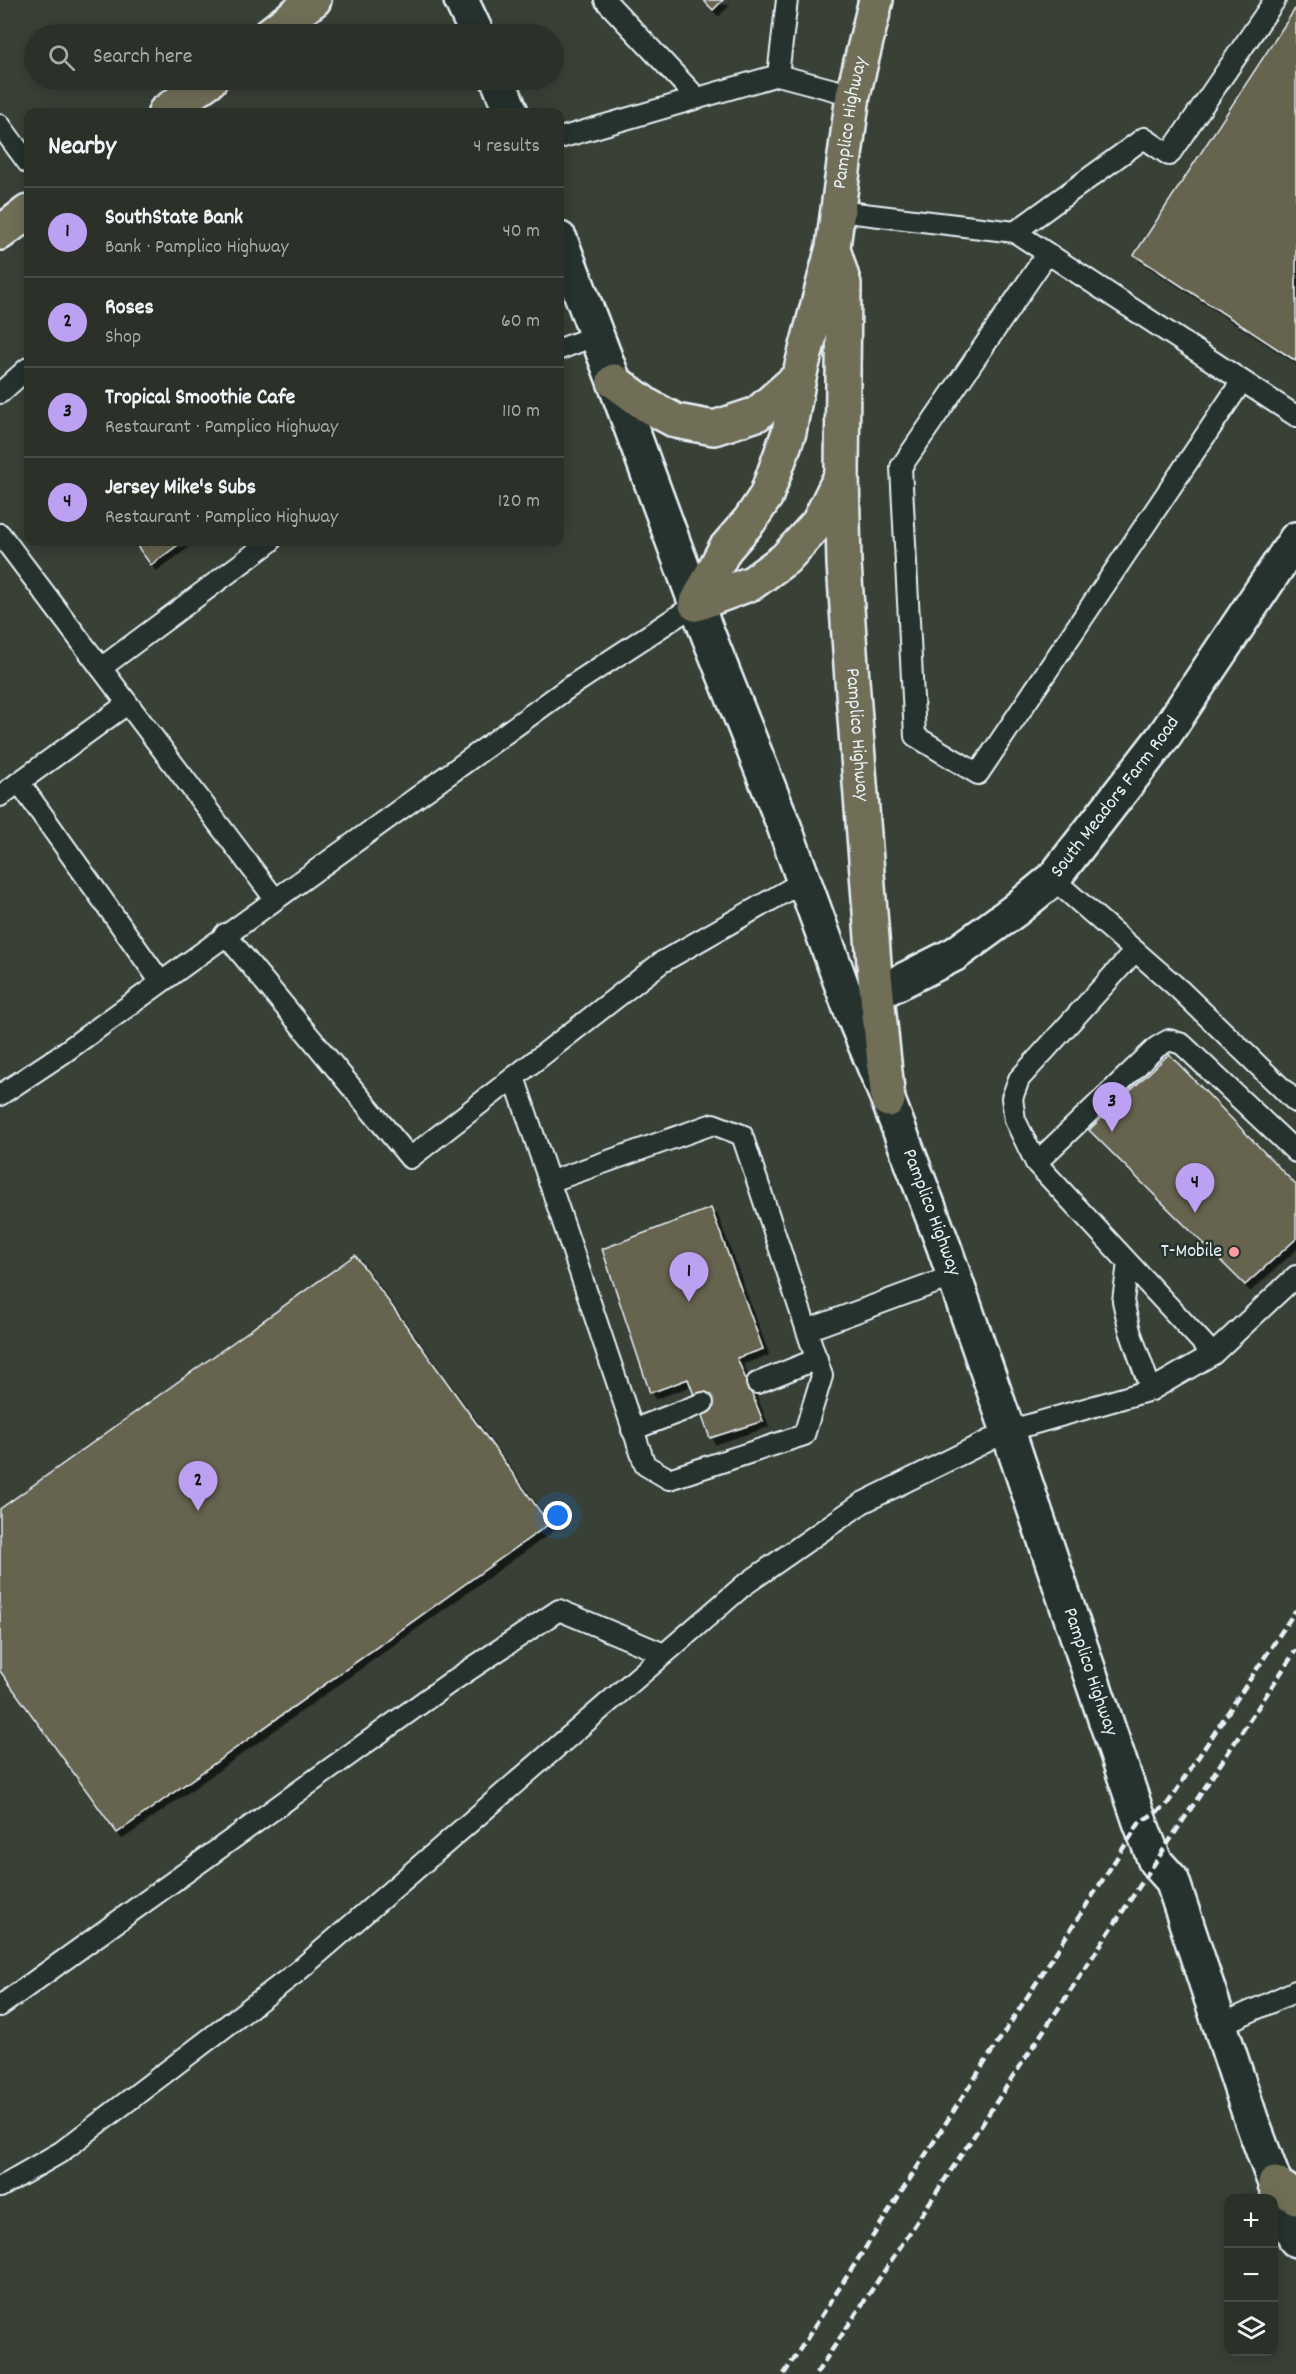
<!DOCTYPE html>
<meta charset="utf-8">
<style>
body{margin:0;font-family:Dekko,sans-serif;background:#333931;color:#f1f3f6}
.controls{position:absolute;right:18px;bottom:18px;display:grid;overflow:hidden;border-radius:12px;box-shadow:0 3px 15px #0003}
.controls button{width:54px;height:54px;display:grid;place-items:center;padding:0;border:0;border-bottom:2px solid #474c46;background:#2b3129;color:#f1f3f6;font:30px sans-serif}
.you{position:absolute;left:558px;top:1516px;width:21px;height:21px;margin:-15px;border:4px solid #fff;border-radius:50%;background:#1a73e8;box-shadow:0 0 0 9px #1a73e833}
.badge{display:grid;place-items:center;width:39px;height:39px;border-radius:50%;background:#bca0f2;color:#111;font-size:20px;font-weight:700}
.pin{position:absolute;translate:-50% -50px;filter:drop-shadow(0 2px 3px #0008)}
.pin::after{content:'';position:absolute;top:32px;width:21px;height:18px;background:inherit;clip-path:polygon(0 0,100% 0,50% 100%)}
.list{margin:0;padding:0;list-style:none}
h2{display:flex;justify-content:space-between;align-items:center;height:78px;margin:0;padding:0 24px;font-size:26px}
h2 small{font-size:20px;font-weight:400;color:#a6a9a8}
.list li{display:grid;grid-template-columns:39px 1fr auto;gap:18px;align-items:center;box-sizing:border-box;height:90px;padding:0 24px;border-top:2px solid #474c46}
.list b{display:block;font-size:22px;white-space:nowrap}
.list p{margin:0;font-size:20px;white-space:nowrap;color:#a6a9a8}
.list em{font-size:20px;font-style:normal;color:#a6a9a8}
.icon{flex:none;width:33px;height:33px;fill:none;stroke:currentColor;stroke-width:2;stroke-linecap:round;stroke-linejoin:round}
.map{position:relative;flex:none;width:1296px;height:2374px;overflow:hidden}
.search{position:absolute;background:#2b3129;box-shadow:0 3px 15px #0003;left:24px;top:24px;width:540px;height:66px;display:flex;align-items:center;gap:15px;box-sizing:border-box;padding:0 21px;border-radius:33px;color:#a6a9a8;font-size:22px}
.panel{position:absolute;background:#2b3129;box-shadow:0 3px 15px #0003;left:24px;top:108px;width:540px;height:438px;border-radius:12px}
.map>svg:first-child{display:block}
.building{fill:#66634f;stroke:#e8f1f8;stroke-width:1.5;filter:url(#shadow)}
.lines{fill:none;stroke-linecap:round;stroke-linejoin:round}
.service-casing{stroke:#e8f1f8;stroke-width:24}
.minor-casing{stroke:#e8f1f8;stroke-width:38}
.secondary-casing{stroke:#e8f1f8;stroke-width:38}
.primary-casing{stroke:#e8f1f8;stroke-width:38}
.trunk-casing{stroke:#e8f1f8;stroke-width:38}
.service{stroke:#26332d;stroke-width:20}
.minor{stroke:#26332d;stroke-width:33}
.secondary{stroke:#26332d;stroke-width:33}
.primary{stroke:#716e59;stroke-width:33}
.trunk{stroke:#716e59;stroke-width:33}
.rail{stroke:#e8f1f8;stroke-width:4.5;stroke-dasharray:9 4.5;stroke-linecap:butt}
.poi-dot{fill:#ff9aa2;stroke:#26332d;stroke-width:2}
.labels{text-anchor:middle;dominant-baseline:central;stroke-width:5;stroke-linejoin:round;paint-order:stroke}
.street-label{font-size:20px;fill:#e8f1f8;stroke:#26332d}
.poi-label{font-size:20px;fill:#e8f1f8;stroke:#26332d;text-anchor:end}
</style>
<div class="map">
<svg width="1296" height="2374" viewBox="0 0 1296 2374">
<defs>
<filter id="shadow"><feDropShadow dx="5.5" dy="5.5" stdDeviation="0" flood-color="#0009"/></filter>
</defs>
<rect width="100%" height="100%" fill="#394137"/>
<filter id="ink" filterUnits="userSpaceOnUse"><feTurbulence type="fractalNoise" baseFrequency=".0167" numOctaves="2"/><feDisplacementMap in="SourceGraphic" scale="12" xChannelSelector="R" yChannelSelector="G"/><feConvolveMatrix kernelMatrix="1 2 1 2 8 2 1 2 1" color-interpolation-filters="sRGB"/></filter>
<g filter="url(#ink)">
<g class="building">
<polygon points="703,0 723,0 713,10"/>
<polygon points="1295,9 1296,10 1296,361 1134,255"/>
<polygon points="134,542 182,542 151,565"/>
<polygon points="1169,1054 1296,1185 1296,1239 1245,1285 1089,1130"/>
<polygon points="711,1208 763,1349 737,1358 763,1421 710,1438 688,1379 650,1393 602,1249"/>
<polygon points="355,1255 549,1524 117,1833 0,1671 0,1509"/>
</g>
<g class="lines">
<defs>
<g id="service">
<polyline points="605,0 697,98"/>
<polyline points="778,75 787,0"/>
<polyline points="0,125 28,163"/>
<polyline points="560,138 778,75 853,95"/>
<polyline points="838,211 1015,232 1296,416"/>
<polyline points="1015,232 1144,138 1169,155 1275,0"/>
<polyline points="1047,254 901,467 915,736 978,774 1242,381"/>
<polyline points="560,349 597,335"/>
<polyline points="0,393 28,368"/>
<polyline points="0,534 275,899"/>
<polyline points="101,668 270,542"/>
<polyline points="19,782 160,981"/>
<polyline points="0,796 127,704"/>
<polyline points="1053,879 1180,990 1296,1102"/>
<polyline points="225,934 410,1158 662,962 804,881"/>
<polyline points="1135,951 1019,1079 1012,1098 1015,1120 1036,1163 1213,1354"/>
<polyline points="514,1077 645,1465 669,1479 804,1435 822,1376 742,1135 713,1124 549,1182"/>
<polyline points="0,1095 62,1054 568,688 696,604"/>
<polyline points="1036,1163 1157,1047 1169,1040 1182,1044 1296,1152"/>
<polyline points="1128,1263 1123,1301 1130,1331 1151,1390"/>
<polyline points="807,1330 954,1276"/>
<polyline points="757,1383 817,1359"/>
<polyline points="632,1430 703,1403"/>
<polyline points="0,2006 448,1684 559,1610 664,1654"/>
<polyline points="1220,2025 1296,1991"/>
<polyline points="0,2187 61,2152 297,1972 743,1586 862,1503 1008,1431 1151,1390 1213,1354 1296,1276"/>
</g>
<g id="minor">
<path id="s1" d="M876 994 955 954 1014 911 1053 879 1164 736 1296 539"/>
</g>
<g id="secondary">
<polyline points="461,0 477,34"/>
<polyline points="498,80 511,112"/>
<path id="s2" d="M560 239 614 381 696 604 784 826 850 1008 888 1100 944 1247 1008 1431 1140 1822 1155 1861 1172 1880 1251 2119 1296 2240"/>
</g>
<g id="primary">
<polyline points="270,34 314,0"/>
<polyline points="165,112 210,80"/>
<polyline points="0,233 28,212"/>
<polyline points="614,381 648,406 676,421 714,428 757,414 799,377"/>
<path id="s3" d="M842 474 844 564 852 680 875 976 888 1100"/>
<path id="s4" d="M696 604 725 549 750 520 766 496 789 432 799 377 833 247 853 95 876 0"/>
<polyline points="696,604 752,583 785,559 818,523 842,474 844,284 834,252"/>
</g>
<polyline id="trunk" points="1275,2184 1296,2197"/>
</defs>
<use href="#service" class="service-casing"/>
<use href="#minor" class="minor-casing"/>
<use href="#secondary" class="secondary-casing"/>
<use href="#primary" class="primary-casing"/>
<use href="#trunk" class="trunk-casing"/>
<use href="#service" class="service"/>
<use href="#minor" class="minor"/>
<use href="#secondary" class="secondary"/>
<use href="#primary" class="primary"/>
<use href="#trunk" class="trunk"/>
<g class="rail">
<polyline points="784,2374 1140,1822 1166,1806 1296,1610"/>
<polyline points="816,2374 1296,1650"/>
</g>
</g>
</g>
<circle class="poi-dot" cx="1234" cy="1252" r="6"/>
<g class="labels">
<g class="street-label">
<text stroke="none"><textPath href="#s4" startOffset="513">Pamplico Highway</textPath></text>
<text stroke="none"><textPath href="#s3" startOffset="261">Pamplico Highway</textPath></text>
<text stroke="none"><textPath href="#s1" startOffset="315">South Meadors Farm Road</textPath></text>
<text stroke="none"><textPath href="#s2" startOffset="1042">Pamplico Highway</textPath></text>
<text stroke="none"><textPath href="#s2" startOffset="1528">Pamplico Highway</textPath></text>
</g>
<g class="poi-label">
<text x="1222" y="1252">T-Mobile</text>
</g>
</g>
</svg>
<div class="controls">
<button>+</button>
<button>−</button>
<button><svg class="icon" aria-label="layers" viewBox="0 0 24 24"><path d="M12 4l9 5-9 5-9-5zM3 14l9 5 9-5"/></svg></button>
</div>
<div class="you"></div>
<div class="pin badge" style="left:689px;top:1302px">1</div>
<div class="pin badge" style="left:198px;top:1511px">2</div>
<div class="pin badge" style="left:1112px;top:1132px">3</div>
<div class="pin badge" style="left:1195px;top:1213px">4</div>
<div class="search"><svg class="icon" aria-label="search" viewBox="0 0 24 24"><circle cx="10" cy="10" r="6"/><path d="M15 15l6 6"/></svg>Search here</div>
<section class="panel">
<h2>Nearby<small>4 results</small></h2>
<ul class="list">
<li><span class="badge">1</span><div><b>SouthState Bank</b><p>Bank · Pamplico Highway</p></div><em>40 m</em></li>
<li><span class="badge">2</span><div><b>Roses</b><p>Shop</p></div><em>60 m</em></li>
<li><span class="badge">3</span><div><b>Tropical Smoothie Cafe</b><p>Restaurant · Pamplico Highway</p></div><em>110 m</em></li>
<li><span class="badge">4</span><div><b>Jersey Mike's Subs</b><p>Restaurant · Pamplico Highway</p></div><em>120 m</em></li>
</ul>
</section>
</div>
